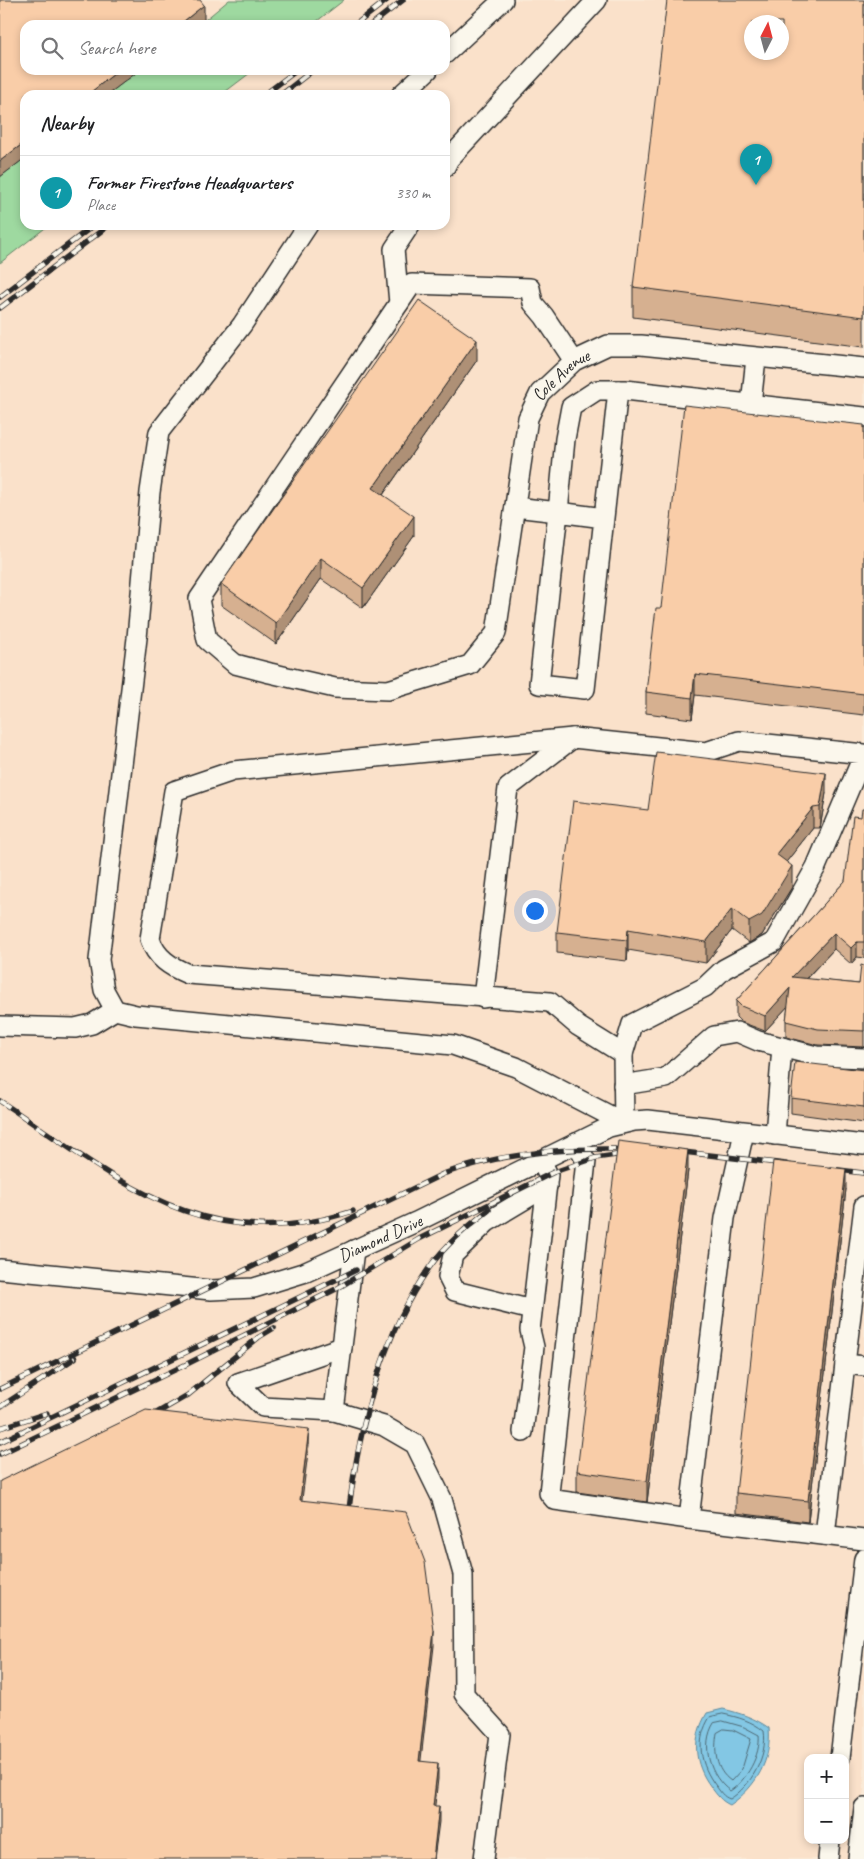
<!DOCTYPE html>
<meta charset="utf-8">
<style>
body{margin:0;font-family:Caveat,sans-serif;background:#f6f6f6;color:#202124}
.controls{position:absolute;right:15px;bottom:15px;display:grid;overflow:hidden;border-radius:10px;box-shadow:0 2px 8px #0003}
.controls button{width:45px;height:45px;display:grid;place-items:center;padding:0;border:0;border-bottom:1px solid #e0e0e0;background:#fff;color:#202124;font:25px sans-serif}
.compass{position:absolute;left:744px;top:15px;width:45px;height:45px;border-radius:50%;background:#fff;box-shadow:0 2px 8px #0003;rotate:6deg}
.you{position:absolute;left:534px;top:910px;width:18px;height:18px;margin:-12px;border:4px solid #fff;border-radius:50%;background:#1a73e8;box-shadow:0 0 0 8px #1a73e833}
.badge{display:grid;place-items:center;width:32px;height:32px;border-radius:50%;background:#1f6fb2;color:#fff;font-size:16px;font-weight:700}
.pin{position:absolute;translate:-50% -41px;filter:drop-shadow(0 1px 2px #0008)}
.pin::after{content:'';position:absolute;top:26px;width:18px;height:15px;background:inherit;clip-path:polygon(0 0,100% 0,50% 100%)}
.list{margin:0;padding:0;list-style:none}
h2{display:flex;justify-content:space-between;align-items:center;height:65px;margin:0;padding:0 20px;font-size:21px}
h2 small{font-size:16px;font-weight:400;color:#757577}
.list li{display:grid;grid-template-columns:32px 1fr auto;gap:15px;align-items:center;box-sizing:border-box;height:75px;padding:0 20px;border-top:1px solid #e0e0e0}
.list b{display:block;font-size:19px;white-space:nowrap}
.list p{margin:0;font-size:16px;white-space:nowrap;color:#757577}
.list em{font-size:16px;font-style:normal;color:#757577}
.icon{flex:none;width:28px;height:28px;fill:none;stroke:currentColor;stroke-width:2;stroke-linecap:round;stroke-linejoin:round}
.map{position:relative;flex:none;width:864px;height:1859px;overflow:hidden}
.search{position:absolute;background:#fff;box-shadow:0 2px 8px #0003;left:20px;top:20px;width:430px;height:55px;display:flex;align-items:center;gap:12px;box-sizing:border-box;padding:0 18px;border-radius:15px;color:#757577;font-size:19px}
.panel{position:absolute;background:#fff;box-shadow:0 2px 8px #0003;left:20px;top:90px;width:430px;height:140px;border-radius:15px}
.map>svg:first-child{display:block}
.built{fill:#fae1ca;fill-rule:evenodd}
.green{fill:#9ed9a0;stroke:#648266}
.water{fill:#83c7e4;stroke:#60899a}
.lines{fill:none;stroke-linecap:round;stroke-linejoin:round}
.shore{stroke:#4e6975;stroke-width:1}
.minor-casing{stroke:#2b2b2b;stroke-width:22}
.minor{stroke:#fbf7ec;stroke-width:19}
.rail-casing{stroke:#2b2b2b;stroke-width:5.5}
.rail{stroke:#fbf7ec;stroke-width:4;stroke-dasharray:11;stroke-linecap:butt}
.wall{fill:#d6b090;stroke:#2b2b2b}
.shaded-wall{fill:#ae9076;stroke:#2b2b2b}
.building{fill:#f9cda8;stroke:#2b2b2b;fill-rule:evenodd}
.labels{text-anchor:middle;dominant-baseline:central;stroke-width:4.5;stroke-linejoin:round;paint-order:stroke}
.street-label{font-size:18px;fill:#2b2b2b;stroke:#fbf7ec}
</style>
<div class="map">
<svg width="864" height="1859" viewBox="0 0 864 1859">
<rect width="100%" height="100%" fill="#faead8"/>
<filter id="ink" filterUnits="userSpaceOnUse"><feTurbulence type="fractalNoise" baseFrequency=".02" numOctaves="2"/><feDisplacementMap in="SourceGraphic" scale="10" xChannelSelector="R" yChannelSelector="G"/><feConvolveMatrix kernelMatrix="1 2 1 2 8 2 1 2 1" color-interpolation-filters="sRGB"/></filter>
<g filter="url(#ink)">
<path class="built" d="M0 0H864V1790L849 1859H0ZM752 22H782V52H752ZM25 25H445V70H25ZM25 95H445V225H25ZM808 1758H845V1840H808Z"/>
<g class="green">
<polygon points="229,0 344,0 312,25 199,25"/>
<polygon points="140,70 254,70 221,95 107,95"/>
<polygon points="25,158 25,225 49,225 0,263 0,177"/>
</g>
<path class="water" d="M723 1709C740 1713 755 1718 769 1728 772 1760 756 1787 730 1805 721 1801 717 1795 711 1787 693 1763 692 1738 707 1713Z"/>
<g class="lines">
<g class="shore">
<path d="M723 1714C738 1717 752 1721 764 1731 768 1756 751 1786 730 1799 723 1797 720 1791 716 1786 700 1765 695 1740 710 1717Z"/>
<path d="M723 1721 744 1727 759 1735C761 1755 746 1781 730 1791 710 1777 700 1745 714 1723Z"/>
<path d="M724 1729 733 1730 751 1739 742 1769 731 1781C715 1770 714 1750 717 1733Z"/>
</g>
<defs>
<g id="minor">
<polyline points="445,54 503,0"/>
<polyline points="401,95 428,70"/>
<polyline points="445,167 449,159 597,0"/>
<polyline points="308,225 242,325 159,432 150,492 137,638 99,960 104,990 115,1010 136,1015 453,1045 516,1067 624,1123 623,1054"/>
<polyline points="399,303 394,249 410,225"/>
<path id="s1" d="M574 361 544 316 533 303 530 288 412 284 199 599 207 640 235 664 270 673 335 688 388 690 470 665 496 633 528 418 540 393 574 361 608 345H641L864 368"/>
<polyline points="751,404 756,358"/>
<polyline points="515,507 558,512 565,439 571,407 597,390 625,390 864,417"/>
<polyline points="604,518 585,689 539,684 558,512 604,518 618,390"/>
<path d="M573 738 706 752 739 741 864 754 816 867 774 942 724 969 705 987 632 1024 623 1054 578 1026 550 1002 188 974C171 967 156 958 150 939L174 791 233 771Z"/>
<polyline points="483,998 508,788 573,738"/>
<polyline points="0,1026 75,1028 92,1024 115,1010"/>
<polyline points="623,1085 666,1078 714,1036 737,1032 758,1041 816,1056 864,1058"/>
<polyline points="744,1132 725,1218 689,1519 864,1540"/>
<polyline points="775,1135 782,1047"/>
<polyline points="576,1143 586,1161 549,1493 555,1500 689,1519"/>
<polyline points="354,1250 334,1411 384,1426 415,1444 442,1499 463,1574 464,1694 500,1734 484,1859"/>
<path id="s2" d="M0 1269 211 1290 254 1288 306 1272 416 1222 609 1127 634 1121 648 1120 864 1145"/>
<polyline points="532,1310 455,1291 448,1277 453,1255 487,1222 547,1186"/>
<polyline points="845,1364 864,1206"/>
<polyline points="334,1411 263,1407 238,1383 342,1347"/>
<polyline points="523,1432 534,1347 530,1330 548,1175 541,1160"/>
<polyline points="825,1535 845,1364 864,1366"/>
<polyline points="840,1758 864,1559"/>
<polyline points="828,1859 830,1840"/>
<polyline points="858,1859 864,1808"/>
</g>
</defs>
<use href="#minor" class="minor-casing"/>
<use href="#minor" class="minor"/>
<defs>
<g id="rail">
<polyline points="355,25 387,0"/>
<polyline points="371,25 403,0"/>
<polyline points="264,95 297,70"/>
<polyline points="281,95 313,70"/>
<polyline points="0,297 94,225"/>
<polyline points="0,308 109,225"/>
<path d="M0 1101C116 1178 205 1259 353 1211"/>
<polyline points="675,1151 786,1164"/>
<polyline points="831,1169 863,1173"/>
<path d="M0 1389 443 1174C499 1154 555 1148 615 1149"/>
<polyline points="0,1407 75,1358"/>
<polyline points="148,1418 188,1395 259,1337 274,1328"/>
<polyline points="0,1428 47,1413"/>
<polyline points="0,1442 356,1270"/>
<polyline points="0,1454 187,1364 338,1288 419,1239 554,1172 595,1158 630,1153"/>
<path d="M348 1517C358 1432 379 1340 429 1268 445 1245 467 1227 489 1210"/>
</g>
</defs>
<use href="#rail" class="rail-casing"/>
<use href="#rail" class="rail"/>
</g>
<g class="wall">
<polygon points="864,0 864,347 633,317 633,287"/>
<polygon points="477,360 383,495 414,536 363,608 321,579 276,644 221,605 221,584"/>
<polygon points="864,425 864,715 695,695 692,719 646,713 646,692 661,608"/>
<polygon points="826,793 820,828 813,828 786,862 792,887 762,935 749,943 732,930 706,963 628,950 627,961 557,953 557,932 648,810"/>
<polygon points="864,809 864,958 857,957 851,964 834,949 806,979 859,984 864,966 864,1047 818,1045 786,1037 786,1021 788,1006 765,1031 741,1022 736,1017 736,1001 845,881"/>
<polygon points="864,1066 864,1123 791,1113 791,1098 864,1070"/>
<polygon points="688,1170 647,1502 577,1492 577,1471"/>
<polygon points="846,1189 808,1522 736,1513 736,1493"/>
</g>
<g class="shaded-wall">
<polygon points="204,5 204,21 199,25 179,25"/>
<polygon points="119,70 140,70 107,95 87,95"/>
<polygon points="25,142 25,158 0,177 0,161"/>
<polygon points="477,340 477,360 373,509 373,488"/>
<polygon points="414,516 414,536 363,608 363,588"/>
<polygon points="321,558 321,579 276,644 276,623"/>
<polygon points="695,674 695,695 692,719 692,698"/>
<polygon points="826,773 826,793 820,828 820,807"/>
<polygon points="813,808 813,828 776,875 776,854"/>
<polygon points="792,866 792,887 762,935 749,943 749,922"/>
<polygon points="732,909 732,930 706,963 706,942"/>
<polygon points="628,929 628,950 627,961 627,940"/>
<polygon points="834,933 834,949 792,993 792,977"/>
<polygon points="857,942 857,957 851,964 851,948"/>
<polygon points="790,988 790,1004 765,1031 765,1016"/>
<polygon points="688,1150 688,1170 647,1502 647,1481"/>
<polygon points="846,1169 846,1189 808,1522 808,1501"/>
<polygon points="309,1429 309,1445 300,1515 300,1500"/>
<polygon points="434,1631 434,1646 419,1777 419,1761"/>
<polygon points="438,1763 438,1779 433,1822 433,1806"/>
<polygon points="439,1806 439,1822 434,1859 433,1859"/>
</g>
<g class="building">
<polygon points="0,0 200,0 204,5 179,25 25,25 25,70 119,70 87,95 25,95 25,142 0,161"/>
<path d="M667 0H864V317L633 287ZM752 22H782V52H752Z"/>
<polygon points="419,300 477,340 373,488 414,516 363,588 321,558 276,623 221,584"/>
<polygon points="684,405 864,425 864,694 695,674 692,698 646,692 656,608 661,608"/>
<polygon points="656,752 826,773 820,807 813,808 776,854 792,866 762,915 749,922 732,909 706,942 628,929 627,940 557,932 573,801 648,810"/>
<polygon points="862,809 864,809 864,942 857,942 851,948 834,933 792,977 859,984 861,965 864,966 864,1031 818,1029 786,1021 790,988 765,1016 741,1006 736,1001 845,881 853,816 861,817"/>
<polygon points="795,1062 864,1070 864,1066 864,1107 791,1098"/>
<polygon points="618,1141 688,1150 647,1481 577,1471"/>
<polygon points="773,1161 846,1169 808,1501 736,1493"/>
<polygon points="146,1410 309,1429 300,1500 406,1512 425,1562 434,1631 419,1761 438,1763 433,1806 439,1806 433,1859 0,1859 0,1481"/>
</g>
</g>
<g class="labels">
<g class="street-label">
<text stroke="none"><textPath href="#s1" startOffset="1219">Cole Avenue</textPath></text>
<text stroke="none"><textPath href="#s2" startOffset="391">Diamond Drive</textPath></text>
</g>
</g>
</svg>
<div class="controls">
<button>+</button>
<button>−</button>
</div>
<svg class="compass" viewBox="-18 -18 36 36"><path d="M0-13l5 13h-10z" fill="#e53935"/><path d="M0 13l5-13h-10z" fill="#757577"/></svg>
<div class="you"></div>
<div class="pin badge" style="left:756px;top:185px;background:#0f9aa8">1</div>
<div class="search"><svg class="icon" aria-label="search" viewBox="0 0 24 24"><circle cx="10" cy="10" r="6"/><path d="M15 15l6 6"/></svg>Search here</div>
<section class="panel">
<h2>Nearby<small></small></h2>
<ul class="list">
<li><span class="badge" style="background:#0f9aa8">1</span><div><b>Former Firestone Headquarters</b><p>Place</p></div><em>330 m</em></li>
</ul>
</section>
</div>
